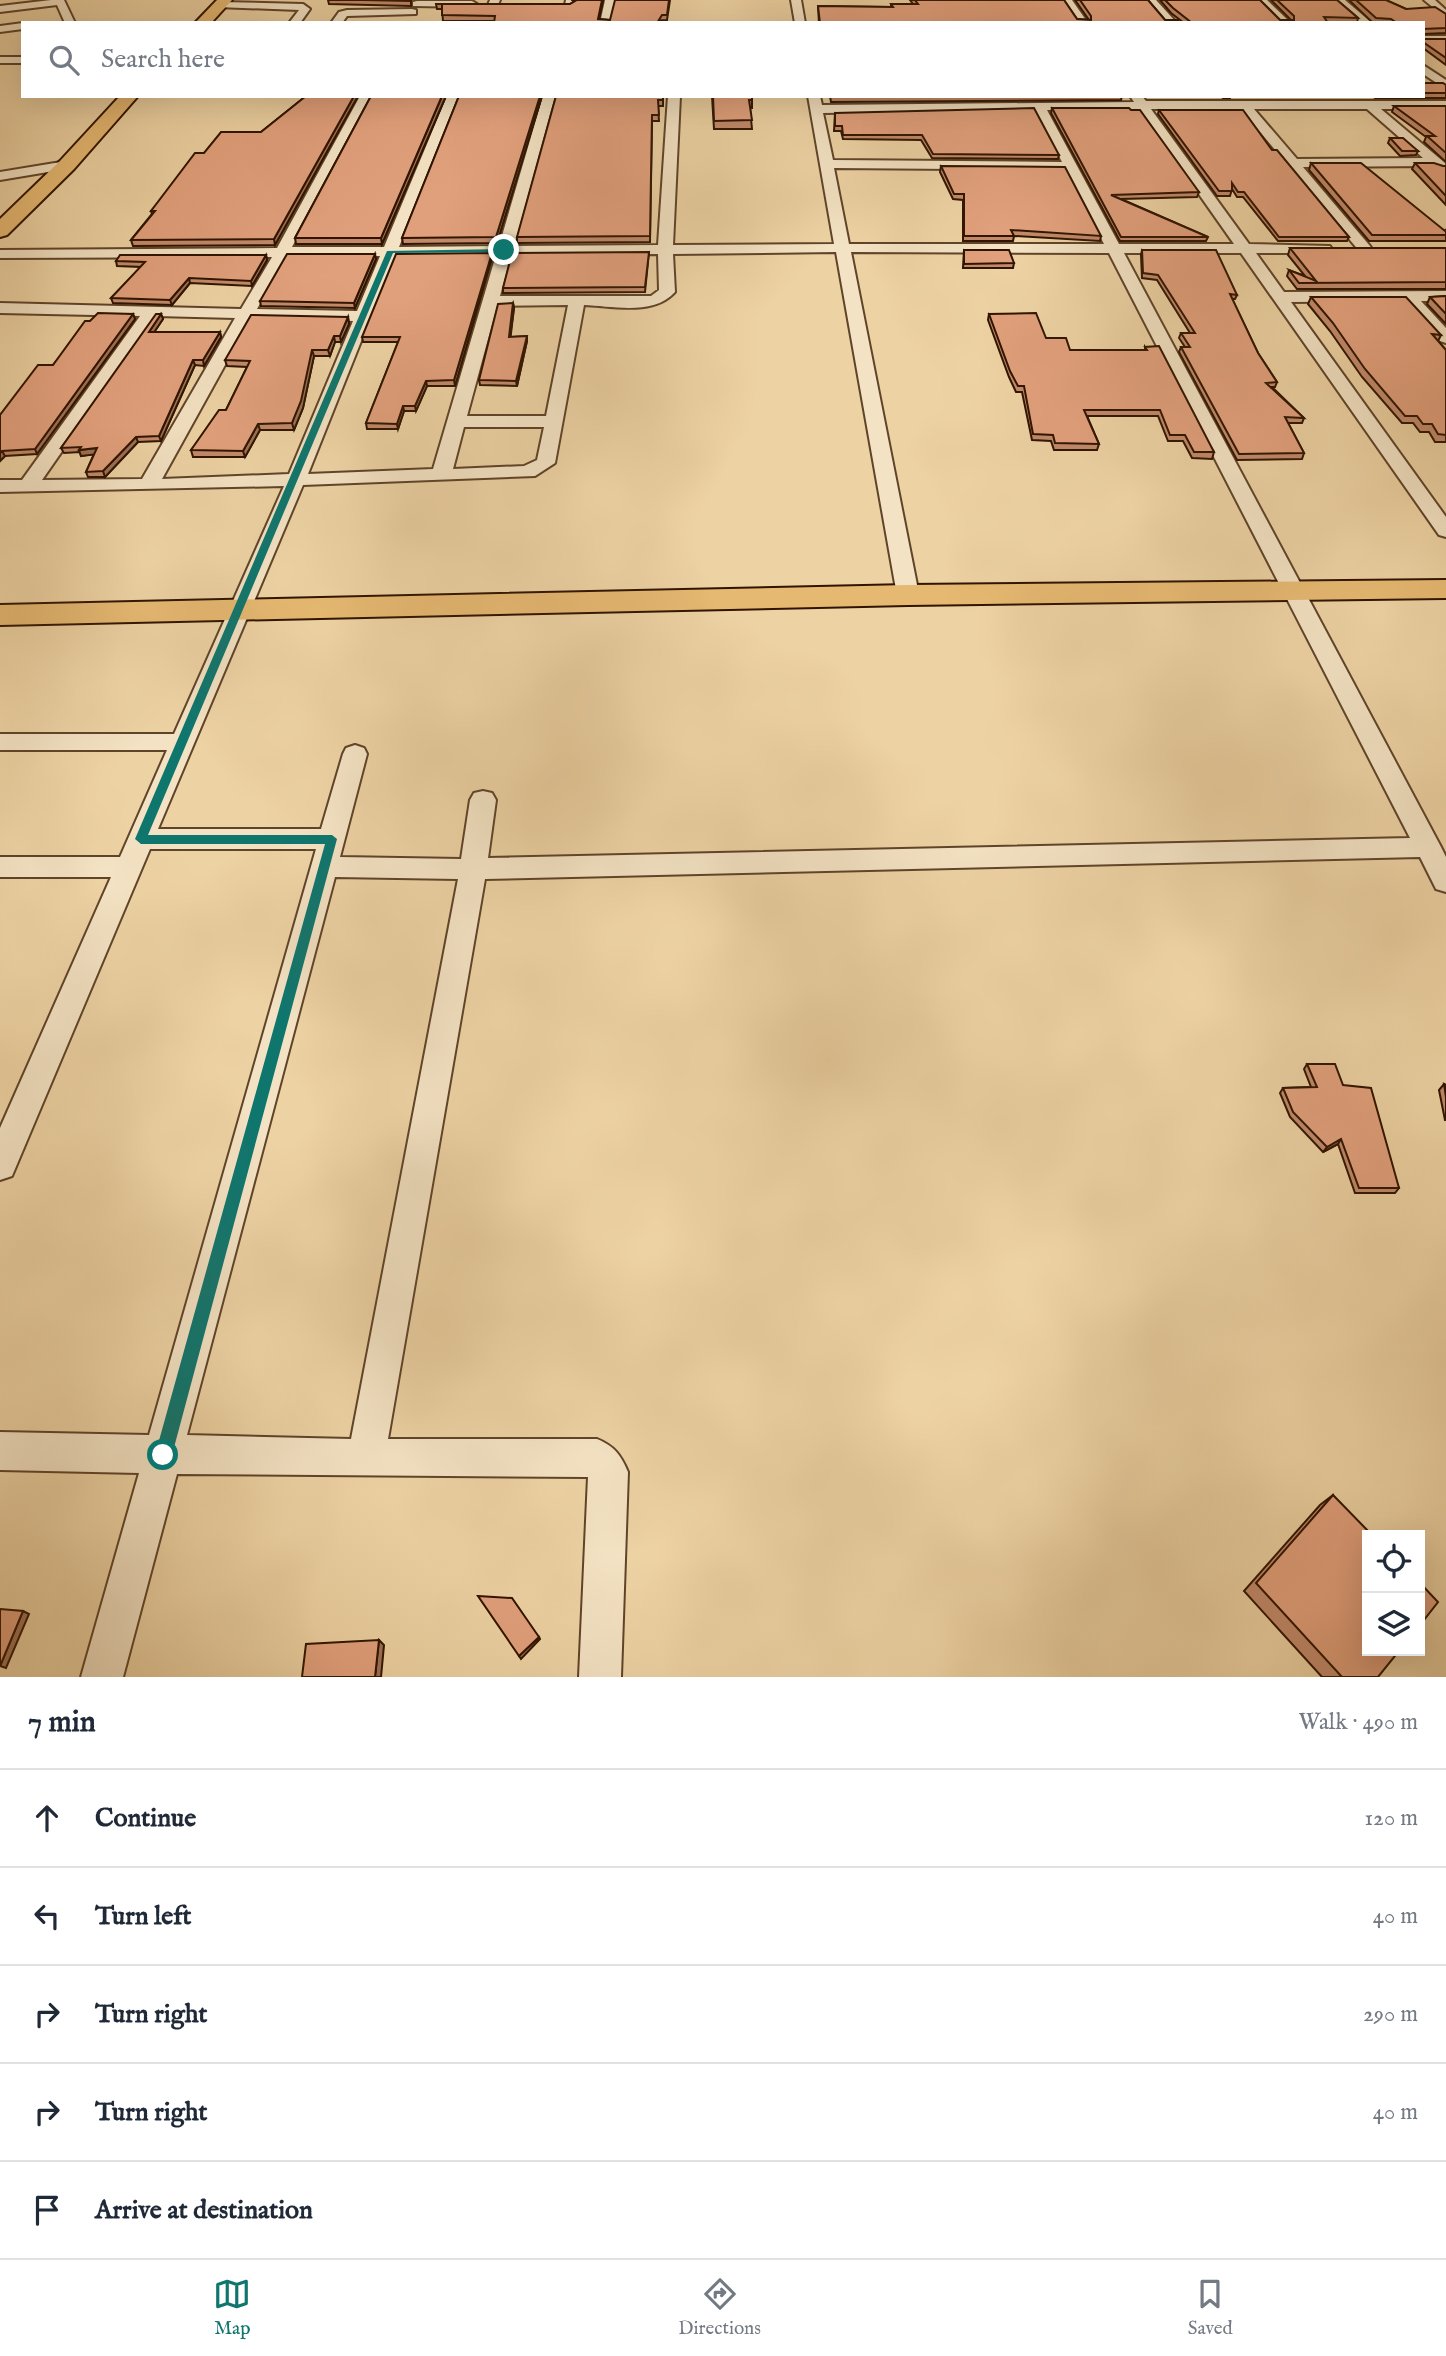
<!DOCTYPE html>
<meta charset="utf-8">
<style>
body{margin:0;font-family:"IM FELL English",serif;background:#f6f6f7;color:#1f2937}
.controls{position:absolute;right:21px;bottom:21px;display:grid;overflow:hidden;border-radius:0px;box-shadow:0 7px 28px #0002}
.controls button{width:63px;height:63px;display:grid;place-items:center;padding:0;border:0;border-bottom:2px solid #e0e1e3;background:#fff;color:#1f2937;font:35px sans-serif}
.stop{position:absolute;width:21px;height:21px;margin:-16px;border:5px solid #0f766e;border-radius:50%;background:#fff}
.stop.end{background:#0f766e;border-color:#fff;box-shadow:0 2px 7px #0008}
.list{margin:0;padding:0;list-style:none}
h2{display:flex;justify-content:space-between;align-items:center;height:91px;margin:0;padding:0 28px;font-size:30px}
h2 small{font-size:23px;font-weight:400;color:#747a83}
.list li{display:grid;grid-template-columns:46px 1fr auto;gap:21px;align-items:center;box-sizing:border-box;height:98px;padding:0 28px;border-top:2px solid #e0e1e3}
.list b{display:block;font-size:26px;white-space:nowrap}
.list em{font-size:23px;font-style:normal;color:#747a83}
.icon{flex:none;width:38px;height:38px;fill:none;stroke:currentColor;stroke-width:2;stroke-linecap:round;stroke-linejoin:round}
.map{position:relative;flex:none;width:1446px;height:1677px;overflow:hidden}
.search{position:absolute;background:#fff;box-shadow:0 7px 28px #0002;left:21px;right:21px;top:21px;height:77px;display:flex;align-items:center;gap:18px;box-sizing:border-box;padding:0 24px;border-radius:0px;color:#747a83;font-size:26px}
.sheet{height:581px;background:#fff}
nav{display:flex;justify-content:space-around;align-items:center;box-sizing:border-box;height:98px;border-top:2px solid #e0e1e3;background:#fff;font-size:19px;color:#747a83}
nav a{display:grid;justify-items:center;gap:4px}
nav .on{color:#0f766e}
.map>svg:first-child{display:block}
.lines{fill:none;stroke-linecap:round;stroke-linejoin:round}
.street-casing{stroke:#5f4429;stroke-width:4}
.primary-casing{stroke:#301400;stroke-width:4}
.street{fill:#f3e2c3;fill-rule:evenodd}
.primary{fill:#e6b972;fill-rule:evenodd}
.wall{fill:#c28a6b;stroke:#301400;stroke-width:2}
.shaded-wall{fill:#9e7057;stroke:#301400;stroke-width:2}
.building{fill:#e1a07c;stroke:#301400;stroke-width:2}
.route{fill:#0f766e}
</style>
<div class="map">
<svg width="1446" height="1677" viewBox="0 0 1446 1677">
<rect width="100%" height="100%" fill="#edd2a3"/>
<filter id="stains"><feTurbulence type="fractalNoise" baseFrequency=".00286" numOctaves="4"/><feColorMatrix values="0 0 0 0 .2 0 0 0 0 .09 0 0 0 0 .02 0 0 0 .5 -.17"/></filter>
<radialGradient id="worn" r=".72"><stop offset=".6" stop-color="#630" stop-opacity="0"/><stop offset="1" stop-color="#630" stop-opacity=".3"/></radialGradient>
<g class="lines">
<defs>
<g id="street">
<polygon points="51,0 64,0 75,23 65,23 57,5 0,12 0,6"/>
<polygon points="490,0 500,0 490,23 480,23"/>
<polygon points="566,0 576,0 571,23 561,23"/>
<polygon points="605,0 615,0 610,23 600,23"/>
<polygon points="791,0 801,0 805,23 795,23"/>
<polygon points="1062,0 1072,0 1088,23 1078,23"/>
<polygon points="1146,0 1156,0 1177,23 1166,23"/>
<polygon points="1256,0 1267,0 1291,23 1280,23"/>
<polygon points="1334,0 1345,0 1372,23 1360,23"/>
<polygon points="1424,0 1435,0 1446,10 1446,18"/>
<polygon points="417,1 472,1 477,4 472,7 413,6 413,2"/>
<polygon points="220,2 303,4 310,9 300,23 289,23 299,10 216,7 216,3"/>
<polygon points="412,9 416,10 416,14 347,16 342,23 331,23 339,12 347,10"/>
<polygon points="23,23 23,29 0,32 0,26"/>
<rect x="1423" y="36" width="23" height="6"/>
<rect x="0" y="57" width="23" height="6"/>
<polygon points="1423,65 1446,80 1446,89 1423,74"/>
<path d="M360 96H372L292 247H384L447 96H459L399 247 499 246 543 96H555L514 246 658 245 668 96H680L673 245 834 244 808 96H820L822 105 1134 102 1130 96H1142L1146 101H1446V109H1381L1445 163V169L1440 170 1432 166 1303 167 1370 246 1372 249 1370 252H1360L1241 109H1151L1249 244 1330 246 1332 249 1330 252 1325 253H1256L1284 292 1446 291V301H1421L1446 328V343L1440 341 1404 301 1291 302 1446 517V537L1439 535 1241 253H1124L1441 847 1446 857V892L1436 889 1420 857 485 879 388 1439H597C614 1446 621 1455 628 1472L621 1677H579L588 1477 177 1474 123 1677H81L139 1473 0 1470V1432L149 1435 316 849H150L12 1176 0 1180V1128L111 877H0V857H120L167 750H0V734H174L284 486 0 492V480H22L140 316 0 313V303L241 309 272 257 0 258V250L277 248ZM1139 109 1234 244H1119L1047 110ZM1254 109H1367L1423 158 1297 159ZM1035 110 1062 162 833 160 823 113ZM834 168 1066 170 1104 244H849ZM836 252 897 595 900 600H916L919 595 851 252 1109 253 1410 838 488 858 496 800 492 793 483 791 474 793 470 800 461 859 340 857 367 754 364 748 355 745 346 748 343 754 321 829H158L303 485 535 476 555 463 584 305C612 306 654 316 675 292L673 254ZM658 254 659 290 651 296H500L511 255ZM496 255 433 469 308 474 395 256ZM287 256H380L357 311 257 309ZM568 305 546 416H467L497 306ZM156 316 235 318 142 479 42 480ZM251 318 353 321 289 474 162 479ZM464 427H544L537 460 524 466 453 469ZM335 877 458 879 351 1439 187 1435Z"/>
<polygon points="67,161 72,162 72,168 0,180 0,172"/>
</g>
<g id="primary">
<polygon points="217,0 232,0 211,23 195,23"/>
<polygon points="120,96 138,96 74,169 7,235 0,237 0,219 60,161"/>
<polygon points="1446,580 1446,598 908,605 0,625 0,605 908,585"/>
</g>
</defs>
<use href="#street" class="street-casing"/>
<use href="#primary" class="primary-casing"/>
<use href="#street" class="street"/>
<use href="#primary" class="primary"/>
</g>
<g class="wall">
<polygon points="328,0 412,0 411,0 411,6 329,4"/>
<polygon points="572,0 603,0 599,19 610,20 670,0 667,20 494,21 443,21 442,9 437,9 436,4 570,4 574,2"/>
<polygon points="910,0 1064,0 1077,19 1089,20 1075,0 1148,0 1165,20 1180,23 819,23 818,6 891,7 891,4 913,4"/>
<polygon points="1160,0 1260,0 1280,20 1291,20 1271,0 1337,0 1358,18 1357,23 1184,23 1171,13"/>
<polygon points="1349,0 1386,0 1406,9 1446,14 1446,33 1423,34 1423,23 1373,23"/>
<polygon points="1423,38 1425,39 1446,39 1446,65 1423,48"/>
<polygon points="1423,83 1446,85 1446,98 1375,98 1372,96 1423,96"/>
<polygon points="306,96 358,96 275,245 133,246 131,240 152,214 151,211 204,153 261,132"/>
<polygon points="371,96 446,96 382,244 296,244 295,238"/>
<polygon points="459,96 542,96 497,243 403,244 402,238"/>
<polygon points="663,96 663,106 658,106 659,121 652,121 650,242 517,243 517,237"/>
<polygon points="712,96 752,96 752,108 750,108 752,129 714,129"/>
<polygon points="830,96 1122,96 1121,100 831,102"/>
<polygon points="1220,96 1231,96 1230,98 1223,98"/>
<polygon points="1394,106 1446,106 1446,162 1424,142 1426,137 1392,112"/>
<polygon points="1052,108 1199,192 1197,197 1121,199 1208,237 1206,241 1120,241 1051,113"/>
<polygon points="1159,110 1272,150 1349,237 1347,241 1278,241 1243,197 1237,197 1232,189 1230,196 1217,196 1158,114"/>
<polygon points="835,113 1059,155 1058,159 932,158 921,140 843,139 841,131 834,131"/>
<polygon points="1390,138 1418,151 1416,155 1400,156 1388,143"/>
<polygon points="1311,163 1445,231 1446,230 1446,241 1369,241 1309,170"/>
<polygon points="1415,163 1443,166 1446,166 1446,205 1412,169"/>
<polygon points="941,166 1101,236 1100,241 1014,236 1013,241 963,241 963,200 953,199 940,172"/>
<polygon points="1290,248 1446,248 1446,289 1297,289 1287,276 1289,270 1305,276 1288,255"/>
<polygon points="964,250 1014,263 1013,268 963,268"/>
<polygon points="1142,250 1237,295 1235,299 1232,299 1258,353 1277,382 1275,387 1272,387 1304,418 1302,423 1288,423 1304,453 1302,459 1237,460 1179,352 1181,347 1185,347 1179,338 1181,333 1190,333 1157,280 1142,278 1141,255"/>
<polygon points="649,252 645,292 503,293 503,288"/>
<polygon points="266,255 267,260 252,286 190,283 172,305 113,303 111,298 141,267 117,266 116,261"/>
<polygon points="492,258 455,386 427,386 416,411 404,411 398,429 367,429 366,423 398,342 363,342 362,337"/>
<polygon points="376,259 355,308 261,306 260,301"/>
<polygon points="1446,296 1446,324 1427,304 1430,297"/>
<polygon points="1311,297 1441,335 1438,341 1446,350 1446,442 1435,442 1429,432 1420,432 1413,423 1402,423 1362,377 1330,331 1308,304"/>
<polygon points="513,303 514,308 510,337 527,336 527,341 517,386 480,385 479,380"/>
<polygon points="133,314 135,319 37,454 5,456 0,461 0,415 53,365 90,321"/>
<polygon points="161,314 163,319 154,332 220,332 221,337 204,366 195,365 161,441 138,442 105,477 88,477 86,472 94,454 81,456 80,452 64,453 61,448"/>
<polygon points="989,314 1046,338 1070,350 1145,350 1145,347 1214,452 1212,459 1192,458 1183,441 1168,441 1158,416 1087,416 1099,444 1097,450 1054,450 1051,441 1032,440 1022,392 1016,392 1009,377 988,320"/>
<polygon points="348,317 349,324 341,342 335,342 330,356 314,356 303,408 294,430 260,430 245,457 193,457 191,450 226,410 247,367 227,366 225,360"/>
<polygon points="1307,1064 1343,1085 1399,1188 1395,1193 1355,1193 1338,1144 1323,1152 1290,1117 1280,1093 1283,1088 1311,1087 1304,1069"/>
<polygon points="1444,1084 1446,1085 1446,1120 1445,1120 1439,1090"/>
<polygon points="1333,1495 1378,1677 1322,1677 1244,1591 1320,1505"/>
</g>
<g class="shaded-wall">
<polygon points="602,0 603,0 598,23 598,19"/>
<polygon points="354,96 358,96 275,245 274,239"/>
<polygon points="442,96 446,96 382,244 381,238"/>
<polygon points="540,96 542,96 497,243 496,237"/>
<polygon points="492,253 492,258 455,386 454,380"/>
<polygon points="375,254 376,259 355,308 354,303"/>
<polygon points="266,255 267,260 252,286 251,281"/>
<polygon points="189,278 190,283 172,305 170,300"/>
<polygon points="513,303 514,308 510,342 509,337"/>
<polygon points="133,314 135,319 37,454 35,449"/>
<polygon points="161,314 163,319 151,337 149,332"/>
<polygon points="348,317 349,324 341,342 340,336"/>
<polygon points="220,332 221,337 204,366 203,360"/>
<polygon points="334,336 335,342 330,356 328,350"/>
<polygon points="527,336 527,341 517,386 516,381"/>
<polygon points="312,350 314,356 303,408 294,430 292,423"/>
<polygon points="193,360 195,365 161,441 159,436"/>
<polygon points="426,381 427,386 416,411 415,406"/>
<polygon points="403,406 404,411 398,429 397,424"/>
<polygon points="258,424 260,430 245,457 243,451"/>
<polygon points="136,437 138,442 105,477 103,471"/>
<polygon points="97,448 99,454 81,456 79,450"/>
<polygon points="2,451 5,456 0,461 0,453"/>
<polygon points="1341,1139 1338,1144 1323,1152 1327,1147"/>
<polygon points="23,1611 29,1614 6,1668 0,1666"/>
<polygon points="539,1637 540,1639 521,1659 519,1656"/>
<polygon points="379,1640 384,1645 381,1677 375,1677"/>
</g>
<g class="building">
<polygon points="363,0 410,0 410,1"/>
<polygon points="577,0 602,0 598,19 610,20 615,0 669,0 667,15 662,15 657,23 494,23 495,16 442,15 442,4 436,4 570,4"/>
<polygon points="915,0 1064,0 1077,19 1091,20 1091,16 1080,0 1148,0 1165,20 1178,20 1180,23 820,23 818,6 893,7 891,4 918,4"/>
<polygon points="1165,0 1260,0 1280,20 1294,20 1294,16 1277,0 1337,0 1358,18 1324,17 1328,23 1192,23 1173,8"/>
<polygon points="1356,0 1386,0 1406,9 1435,7 1446,14 1446,28 1423,29 1423,23 1397,23 1391,19 1376,18"/>
<polygon points="1423,38 1425,39 1446,39 1446,58 1423,42"/>
<polygon points="1423,83 1443,83 1446,85 1446,93 1423,93"/>
<polygon points="306,96 354,96 274,239 131,240 155,211 151,211 195,153 204,153 221,132 261,132"/>
<polygon points="371,96 442,96 381,238 295,238"/>
<polygon points="459,96 540,96 496,237 402,238"/>
<polygon points="556,96 663,96 663,100 658,100 659,115 652,115 650,236 517,237"/>
<polygon points="713,96 752,96 752,100 749,100 752,120 714,121"/>
<polygon points="1394,106 1446,106 1446,153 1427,136 1435,136"/>
<polygon points="1034,108 1059,155 933,154 922,135 843,135 842,126 835,126 835,113"/>
<polygon points="1052,108 1129,108 1131,110 1140,110 1199,192 1111,195 1208,237 1121,237"/>
<polygon points="1159,110 1243,110 1272,150 1277,150 1349,237 1279,237 1244,192 1238,192 1232,183 1232,191 1219,191"/>
<polygon points="1390,138 1403,138 1418,151 1402,151"/>
<polygon points="1311,163 1361,163 1445,231 1446,230 1446,235 1372,235"/>
<polygon points="1415,163 1434,163 1443,166 1446,166 1446,196"/>
<polygon points="941,166 1065,167 1101,236 1011,230 1014,236 964,236 964,194 954,194"/>
<polygon points="1290,248 1446,248 1446,282 1299,283 1289,270 1316,281"/>
<polygon points="964,250 1009,250 1014,263 964,264"/>
<polygon points="1142,250 1216,250 1237,295 1230,294 1258,353 1277,382 1266,383 1304,418 1285,417 1304,453 1239,454 1181,347 1190,347 1181,333 1195,333 1158,275 1143,273"/>
<polygon points="649,252 645,287 503,288 512,253"/>
<polygon points="492,253 454,380 426,381 415,406 403,406 397,424 366,423 400,337 362,337 396,254"/>
<polygon points="287,254 375,254 354,303 260,301"/>
<polygon points="120,255 266,255 251,281 189,278 170,300 111,298 145,262 116,261"/>
<polygon points="1446,296 1446,314 1430,297"/>
<polygon points="1311,297 1406,297 1441,335 1432,334 1446,350 1446,435 1438,434 1432,424 1423,424 1417,416 1405,416 1365,369 1333,323"/>
<polygon points="513,303 509,337 527,336 516,381 479,380 498,304"/>
<polygon points="98,313 133,314 35,449 2,451 0,453 0,415 38,365 53,365 85,321 90,321"/>
<polygon points="1036,313 1046,338 1066,338 1070,350 1147,350 1145,347 1159,346 1214,452 1194,452 1185,435 1170,435 1160,410 1084,410 1099,444 1055,443 1053,435 1033,434 1024,386 1018,386 1010,371 989,314"/>
<polygon points="156,314 161,314 149,332 220,332 203,360 193,360 159,436 136,437 103,471 86,472 97,448 79,450 81,447 61,448"/>
<polygon points="251,315 348,317 340,336 334,336 328,350 312,350 301,401 292,423 258,424 243,451 191,450 219,410 226,410 250,361 225,360"/>
<polygon points="1307,1064 1335,1064 1343,1085 1371,1088 1399,1188 1359,1188 1341,1139 1327,1147 1293,1112 1283,1088 1317,1087"/>
<polygon points="1444,1084 1446,1085 1446,1097"/>
<polygon points="1333,1495 1372,1535 1367,1535 1367,1651 1399,1651 1378,1677 1342,1677 1256,1583"/>
<polygon points="1420,1583 1438,1602 1420,1625"/>
<polygon points="478,1596 512,1598 539,1637 519,1656"/>
<polygon points="0,1609 23,1611 0,1666"/>
<polygon points="379,1640 375,1677 302,1677 306,1644"/>
</g>
<polygon class="route" points="504,249 507,252 393,253 148,835 332,835 337,839 172,1455 169,1461 163,1463 157,1461 155,1455 325,844 141,844 135,839 387,251"/>
<rect width="100%" height="100%" filter="url(#stains)"/>
<rect width="100%" height="100%" fill="url(#worn)"/>
</svg>
<div class="controls">
<button><svg class="icon" aria-label="locate" viewBox="0 0 24 24"><circle cx="12" cy="12" r="6"/><path d="M12 2v4M12 18v4M2 12h4M18 12h4"/></svg></button>
<button><svg class="icon" aria-label="layers" viewBox="0 0 24 24"><path d="M12 4l9 5-9 5-9-5zM3 14l9 5 9-5"/></svg></button>
</div>
<div class="stop" style="left:163px;top:1455px"></div>
<div class="stop end" style="left:504px;top:250px"></div>
<div class="search"><svg class="icon" aria-label="search" viewBox="0 0 24 24"><circle cx="10" cy="10" r="6"/><path d="M15 15l6 6"/></svg>Search here</div>
</div>
<section class="sheet">
<h2>7 min<small>Walk · 490 m</small></h2>
<ul class="list">
<li><svg class="icon" aria-label="ahead" viewBox="0 0 24 24"><path d="M12 20V5M6 11l6-6 6 6"/></svg><div><b>Continue</b></div><em>120 m</em></li>
<li><svg class="icon" aria-label="left" viewBox="0 0 24 24"><path d="M17 20v-9H6M10 6l-5 5 5 5"/></svg><div><b>Turn left</b></div><em>40 m</em></li>
<li><svg class="icon" aria-label="right" viewBox="0 0 24 24"><path d="M7 20v-9h11M14 6l5 5-5 5"/></svg><div><b>Turn right</b></div><em>290 m</em></li>
<li><svg class="icon" aria-label="right" viewBox="0 0 24 24"><path d="M7 20v-9h11M14 6l5 5-5 5"/></svg><div><b>Turn right</b></div><em>40 m</em></li>
<li><svg class="icon" aria-label="arrive" viewBox="0 0 24 24"><path d="M6 21V4h12l-3 4 3 4H6"/></svg><div><b>Arrive at destination</b></div></li>
</ul>
</section>
<nav>
<a class="on"><svg class="icon" aria-label="map" viewBox="0 0 24 24"><path d="M3 6l6-2 6 2 6-2v14l-6 2-6-2-6 2zM9 4v14M15 6v14"/></svg>Map</a>
<a><svg class="icon" aria-label="directions" viewBox="0 0 24 24"><path d="M12 3l9 9-9 9-9-9zM9 14v-3h6M13 9l2 2-2 2"/></svg>Directions</a>
<a><svg class="icon" aria-label="saved" viewBox="0 0 24 24"><path d="M7 4h10v16l-5-4-5 4z"/></svg>Saved</a>
</nav>
